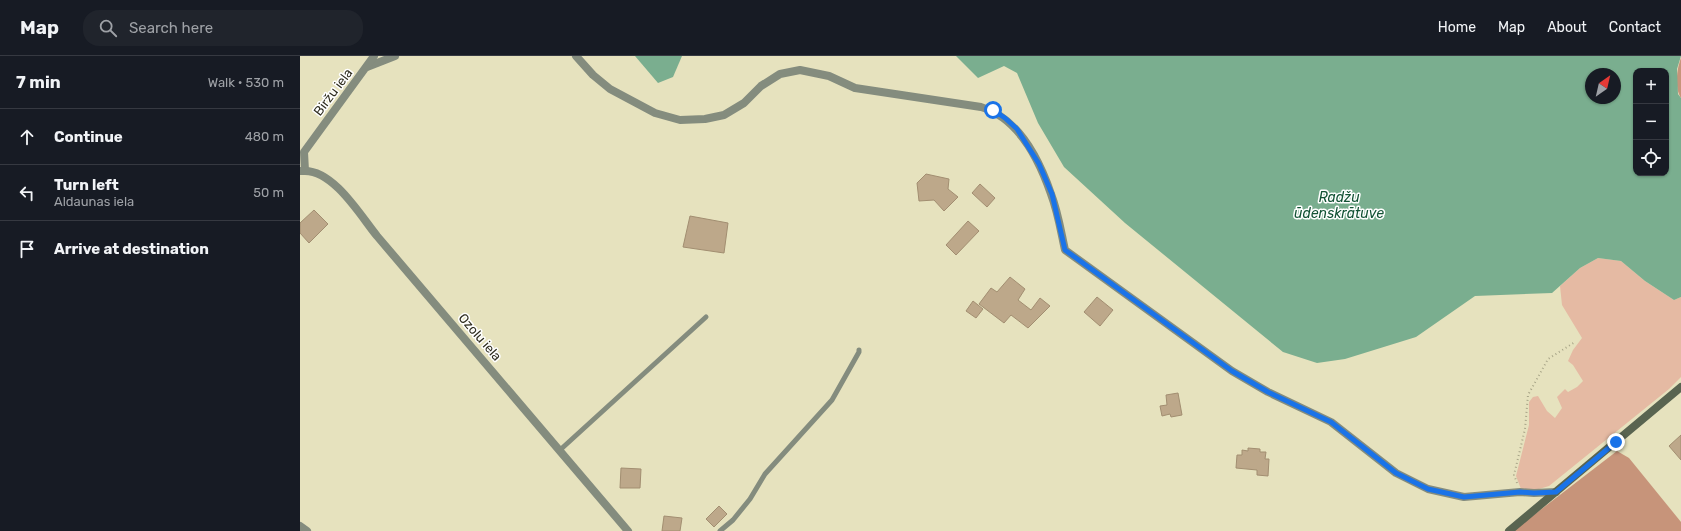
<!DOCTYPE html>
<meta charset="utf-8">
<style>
body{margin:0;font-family:Rubik,sans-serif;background:#20242c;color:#f1f3f6}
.controls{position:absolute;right:12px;top:12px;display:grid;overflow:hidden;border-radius:8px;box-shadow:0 1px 3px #0004}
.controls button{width:36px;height:36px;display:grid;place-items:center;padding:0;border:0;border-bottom:1px solid #363941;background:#171b24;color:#f1f3f6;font:20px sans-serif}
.compass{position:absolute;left:1285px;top:12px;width:36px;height:36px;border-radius:50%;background:#171b24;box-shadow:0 1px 3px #0004;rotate:34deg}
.stop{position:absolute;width:12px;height:12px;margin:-9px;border:3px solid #1a73e8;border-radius:50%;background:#fff}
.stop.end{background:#1a73e8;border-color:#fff;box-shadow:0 1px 4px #0008}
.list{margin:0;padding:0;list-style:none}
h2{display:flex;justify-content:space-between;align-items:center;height:52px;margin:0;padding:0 16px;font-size:17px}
h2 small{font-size:13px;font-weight:400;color:#9ea1a6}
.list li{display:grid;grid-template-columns:26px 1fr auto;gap:12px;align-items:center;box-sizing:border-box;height:56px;padding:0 16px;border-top:1px solid #363941}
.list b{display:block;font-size:15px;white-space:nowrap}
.list p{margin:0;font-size:13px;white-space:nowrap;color:#9ea1a6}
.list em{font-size:13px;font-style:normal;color:#9ea1a6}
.icon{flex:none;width:22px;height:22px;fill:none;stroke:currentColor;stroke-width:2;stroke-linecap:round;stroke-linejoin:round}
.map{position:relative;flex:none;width:1381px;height:475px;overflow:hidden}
header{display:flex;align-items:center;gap:24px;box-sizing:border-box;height:56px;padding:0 20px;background:#171b24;border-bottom:1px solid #363941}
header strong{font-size:19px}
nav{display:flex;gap:22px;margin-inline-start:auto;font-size:14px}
.search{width:280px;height:36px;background:#20242c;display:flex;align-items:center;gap:10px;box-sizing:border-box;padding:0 14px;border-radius:16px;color:#9ea1a6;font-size:15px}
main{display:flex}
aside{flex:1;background:#171b24}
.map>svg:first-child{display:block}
.green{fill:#e5baa3}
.forest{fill:#c7947a}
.water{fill:#7aae8f;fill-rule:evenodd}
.building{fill:#bda88a;stroke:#a28e71}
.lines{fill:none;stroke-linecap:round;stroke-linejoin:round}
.path{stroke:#a8a588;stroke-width:2;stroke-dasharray:1 3;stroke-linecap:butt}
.lane{stroke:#848c7e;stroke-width:5}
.street{stroke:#848c7e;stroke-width:8}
.secondary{stroke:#596450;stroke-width:8}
.route{stroke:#1a73e8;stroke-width:5}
.labels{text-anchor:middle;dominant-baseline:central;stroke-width:3;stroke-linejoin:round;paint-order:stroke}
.street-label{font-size:13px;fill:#2f2d1f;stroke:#fff}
.water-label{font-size:14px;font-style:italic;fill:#135335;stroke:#fff}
</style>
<header>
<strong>Map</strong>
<div class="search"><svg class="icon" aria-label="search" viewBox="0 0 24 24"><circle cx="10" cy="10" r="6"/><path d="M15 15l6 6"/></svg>Search here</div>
<nav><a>Home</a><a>Map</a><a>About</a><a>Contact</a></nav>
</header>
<main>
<aside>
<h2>7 min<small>Walk · 530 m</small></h2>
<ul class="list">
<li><svg class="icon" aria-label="ahead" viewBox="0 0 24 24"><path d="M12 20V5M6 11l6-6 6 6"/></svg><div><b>Continue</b></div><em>480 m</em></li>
<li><svg class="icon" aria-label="left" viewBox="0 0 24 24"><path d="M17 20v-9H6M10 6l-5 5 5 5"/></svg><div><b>Turn left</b><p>Aldaunas iela</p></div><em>50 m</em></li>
<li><svg class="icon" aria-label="arrive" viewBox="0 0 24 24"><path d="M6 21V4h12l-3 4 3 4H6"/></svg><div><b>Arrive at destination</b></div></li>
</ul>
</aside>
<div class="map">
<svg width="1381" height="475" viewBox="0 0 1381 475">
<rect width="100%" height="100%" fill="#e6e2be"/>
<polygon class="green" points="1298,202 1321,205 1345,225 1374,244 1381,241 1381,321 1369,333 1249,430 1239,433 1221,433 1216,420 1229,369 1229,346 1233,341 1238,340 1247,355 1255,362 1262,352 1257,341 1265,333 1268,336 1277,331 1283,325 1273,309 1268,305 1273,294 1282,282 1262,249 1260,230 1280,212"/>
<g class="forest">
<path d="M1381 2V42C1374 32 1377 12 1381 2Z"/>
<polygon points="1317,395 1329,402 1381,466 1381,475 1213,475"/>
</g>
<g class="water">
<polygon points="335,0 382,0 373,21 358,27"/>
<path d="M656 0H1381L1377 13 1378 38 1381 42V241L1374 244 1345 225 1321 205 1298 202 1280 212 1252 237 1175 240 1116 281 1045 303 1017 307 983 296 825 167 764 111 738 67 717 17 704 10 678 22ZM1336 15H1366V117H1336ZM1291 18H1315V42H1291Z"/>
</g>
<g class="building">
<polygon points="626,118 649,123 648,133 658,141 644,155 634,144 619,145 617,127"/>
<polygon points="680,128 695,142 687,151 672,137"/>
<polygon points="14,154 28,168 9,187 0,177 0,167"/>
<polygon points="390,160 428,167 424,197 383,191"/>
<polygon points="668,165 679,175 656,199 646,189"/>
<polygon points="710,221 725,233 718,244 731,254 740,242 750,250 728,272 711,259 704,267 679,248 691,232 697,236"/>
<polygon points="797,241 813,254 800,270 784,256"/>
<polygon points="673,245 683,253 676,262 666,255"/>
<polygon points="878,337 882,359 871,361 870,358 862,360 860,350 867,349 866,339"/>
<polygon points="1381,379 1381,404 1369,390"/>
<polygon points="948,392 960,393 960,396 966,396 965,403 969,403 968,420 957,419 957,414 936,412 937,399 942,399 942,394 948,395"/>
<polygon points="321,412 341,413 340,432 320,432"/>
<polygon points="419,450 427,458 414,471 406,463"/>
<polygon points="364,460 382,462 380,475 362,475"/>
</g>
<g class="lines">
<polyline class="path" points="1217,427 1214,419 1225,373 1228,339 1248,303 1275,286"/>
<g class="lane">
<polyline points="260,394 406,261"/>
<polyline points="420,475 433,464 450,443 465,418 532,344 559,296 559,294"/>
</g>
<g class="street">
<path d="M276 0 293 19 310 33 355 57 380 64 405 63 424 59 444 47 461 30 480 18 500 14 529 20 555 32 681 51C719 62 739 103 751 138 758 156 761 176 765 194L932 315 968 336 1031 366 1096 417 1128 433 1164 441 1220 436 1234 437 1256 436"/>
<polyline points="67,11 95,0"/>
<polyline points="1,115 5,115 4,96 74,0"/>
<path d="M5 115C34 115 60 159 77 180L328 475"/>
<polyline points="0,470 7,475"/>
</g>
<polyline class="secondary" points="1209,475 1381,331"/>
</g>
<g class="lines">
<polyline class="route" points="693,54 705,62 717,73 739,108 752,138 765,194 932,315 968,336 1031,366 1096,417 1128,433 1164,441 1220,436 1234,437 1256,436 1316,386"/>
</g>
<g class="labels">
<g class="street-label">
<text transform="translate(33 36) rotate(-53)">Biržu iela</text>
<text transform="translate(180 281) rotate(49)">Ozolu iela</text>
</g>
<g class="water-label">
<text x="1039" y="141">Radžu<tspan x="1039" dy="16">ūdenskrātuve</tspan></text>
</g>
</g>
</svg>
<div class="controls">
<button>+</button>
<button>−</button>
<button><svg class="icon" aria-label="locate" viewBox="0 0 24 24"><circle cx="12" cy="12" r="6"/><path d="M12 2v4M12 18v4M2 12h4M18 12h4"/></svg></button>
</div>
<svg class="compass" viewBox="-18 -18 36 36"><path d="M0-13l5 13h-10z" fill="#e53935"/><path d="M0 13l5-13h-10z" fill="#9ea1a6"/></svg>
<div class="stop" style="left:693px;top:54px"></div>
<div class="stop end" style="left:1316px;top:386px"></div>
</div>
</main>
